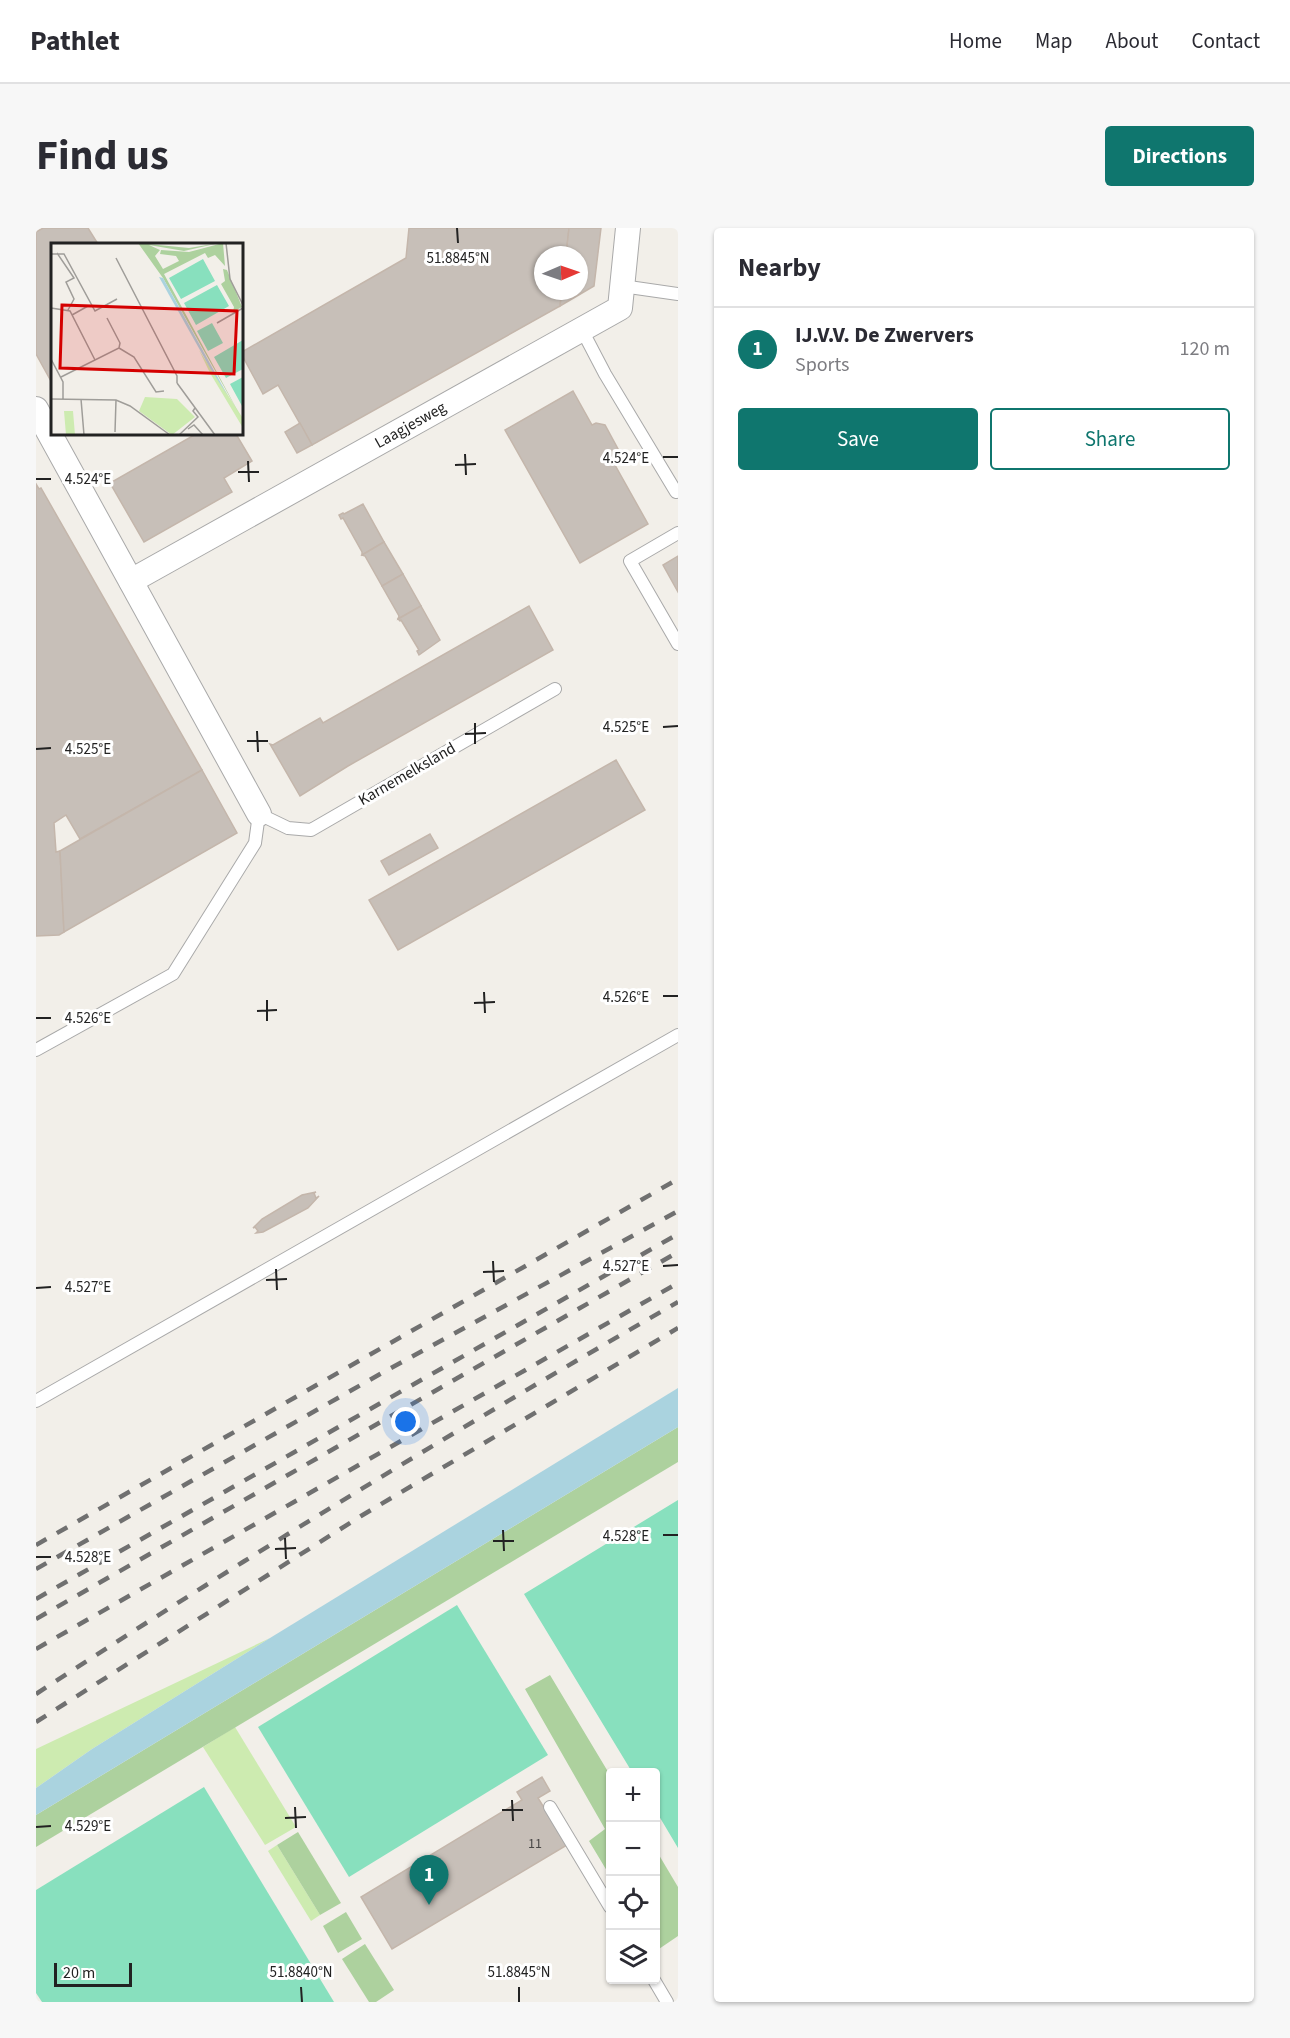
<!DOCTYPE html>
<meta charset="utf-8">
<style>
body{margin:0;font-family:"Source Sans 3",sans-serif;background:#f7f7f7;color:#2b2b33}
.controls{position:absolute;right:18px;bottom:18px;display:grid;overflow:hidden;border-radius:6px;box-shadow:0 2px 4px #0004}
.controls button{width:54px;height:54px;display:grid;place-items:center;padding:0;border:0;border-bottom:2px solid #e1e1e2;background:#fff;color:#2b2b33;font:30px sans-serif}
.compass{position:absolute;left:498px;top:18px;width:54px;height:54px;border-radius:50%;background:#fff;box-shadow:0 2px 4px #0004;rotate:88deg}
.scale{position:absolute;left:18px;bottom:15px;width:78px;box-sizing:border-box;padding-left:6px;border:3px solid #222;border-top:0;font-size:16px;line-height:21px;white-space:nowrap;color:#222;-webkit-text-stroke:4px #fff;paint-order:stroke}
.you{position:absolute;left:370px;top:1194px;width:21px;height:21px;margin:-15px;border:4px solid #fff;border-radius:50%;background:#1a73e8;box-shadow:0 0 0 9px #1a73e833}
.badge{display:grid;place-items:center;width:39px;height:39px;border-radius:50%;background:#0f766e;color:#fff;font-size:20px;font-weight:700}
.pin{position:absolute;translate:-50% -50px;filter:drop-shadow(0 2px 3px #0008)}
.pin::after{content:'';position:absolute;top:32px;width:21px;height:18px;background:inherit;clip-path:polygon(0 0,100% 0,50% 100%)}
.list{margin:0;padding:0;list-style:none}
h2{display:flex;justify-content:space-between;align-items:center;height:78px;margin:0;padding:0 24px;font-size:26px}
h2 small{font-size:20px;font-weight:400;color:#7c7c81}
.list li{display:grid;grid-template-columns:39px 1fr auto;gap:18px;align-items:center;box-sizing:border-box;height:84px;padding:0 24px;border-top:2px solid #e1e1e2}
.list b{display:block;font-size:22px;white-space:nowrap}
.list p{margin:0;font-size:20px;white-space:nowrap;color:#7c7c81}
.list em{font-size:20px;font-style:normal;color:#7c7c81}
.actions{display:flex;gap:12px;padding:18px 24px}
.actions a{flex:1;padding:14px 0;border:2px solid #0f766e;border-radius:6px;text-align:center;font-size:21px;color:#0f766e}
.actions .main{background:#0f766e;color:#fff}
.icon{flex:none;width:33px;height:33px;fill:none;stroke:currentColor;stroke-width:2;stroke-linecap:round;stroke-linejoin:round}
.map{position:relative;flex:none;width:642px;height:1774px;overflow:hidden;border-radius:6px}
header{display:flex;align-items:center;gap:36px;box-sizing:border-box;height:84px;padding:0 30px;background:#fff;border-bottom:2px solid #e1e1e2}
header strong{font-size:28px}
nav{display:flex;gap:33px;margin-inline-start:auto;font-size:21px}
.intro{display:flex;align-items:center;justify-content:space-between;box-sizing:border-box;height:144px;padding:0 36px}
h1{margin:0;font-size:42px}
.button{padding:15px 27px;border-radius:6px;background:#0f766e;color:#fff;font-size:21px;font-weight:700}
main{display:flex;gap:36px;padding:0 36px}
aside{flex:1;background:#fff;border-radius:6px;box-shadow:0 2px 4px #0004}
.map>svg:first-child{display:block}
.grass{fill:#cdebb0}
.forest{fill:#add19e}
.pitch{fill:#88e0be}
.water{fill:#aad3df}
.building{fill:#c7bfb8;stroke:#c4b6ab;stroke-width:1.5}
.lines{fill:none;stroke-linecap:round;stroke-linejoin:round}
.service-casing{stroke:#a9a9a9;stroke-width:14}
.minor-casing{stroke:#a9a9a9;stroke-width:26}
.service{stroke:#fff;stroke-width:12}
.minor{stroke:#fff;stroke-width:24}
.rail{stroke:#707070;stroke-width:4.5;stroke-dasharray:12 12;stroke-linecap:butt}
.ticks{fill:none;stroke:#222;stroke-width:2}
.labels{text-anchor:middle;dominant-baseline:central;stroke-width:6;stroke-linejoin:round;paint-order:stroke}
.number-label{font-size:14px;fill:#4b4948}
.street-label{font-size:16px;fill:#222;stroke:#fff}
.inset-road{fill:none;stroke:#9f9d99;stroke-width:1.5}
.view{fill:#d40000;fill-opacity:0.15;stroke:#d40000;stroke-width:3}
.inset-edge{fill:none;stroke:#222;stroke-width:3}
.ticks-label{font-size:15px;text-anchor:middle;fill:#222;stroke:#fff;stroke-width:6;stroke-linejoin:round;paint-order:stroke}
</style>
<header>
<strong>Pathlet</strong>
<nav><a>Home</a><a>Map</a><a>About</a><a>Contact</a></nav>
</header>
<div class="intro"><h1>Find us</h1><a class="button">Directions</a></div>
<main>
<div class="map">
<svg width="642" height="1774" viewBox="0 0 642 1774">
<rect width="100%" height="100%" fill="#f2efe9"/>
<g class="grass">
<polygon points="234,1410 56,1521 0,1560 0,1521"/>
<polygon points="199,1499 260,1599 229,1617 167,1519"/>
<polygon points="241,1617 284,1687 275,1693 232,1623"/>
</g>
<g class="forest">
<polygon points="642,1199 642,1234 0,1619 0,1587"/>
<polygon points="514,1447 574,1547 574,1648 553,1613 569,1601 489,1461"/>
<polygon points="262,1604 305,1675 284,1687 241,1617"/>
<polygon points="620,1622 642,1659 642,1708 620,1723"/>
<polygon points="310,1684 326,1711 302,1725 287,1698"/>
<polygon points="329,1716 358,1762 340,1774 333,1774 306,1731"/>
</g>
<g class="pitch">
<polygon points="642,1272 642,1620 620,1583 620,1544 596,1544 488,1366"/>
<polygon points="421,1377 512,1527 313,1649 222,1499"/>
<polygon points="168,1559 298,1774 6,1774 0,1765 0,1662"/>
</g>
<polygon class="water" points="642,1160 642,1199 0,1587 0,1560 56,1521 234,1410"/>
<g class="building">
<polygon points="7,0 52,0 62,16 16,16 16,155 0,126 0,4"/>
<polygon points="373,0 533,0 530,27 507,27 507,63 526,63 524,78 276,217 242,157 227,166 206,127 206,124 370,30"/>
<polygon points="533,0 565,0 558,58 524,78 526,63 543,63 543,27 530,27"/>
<polygon points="537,163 556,197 560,195 569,197 588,232 579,237 612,296 544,335 469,202"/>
<polygon points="264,195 276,217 261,225 249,204"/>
<polygon points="160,206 200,206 216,233 188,250 196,264 108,314 74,255"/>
<polygon points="0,256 3,261 5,260 166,542 44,611 30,587 18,595 20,624 24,623 28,704 23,707 0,708"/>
<polygon points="327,276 348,314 326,327 326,324 307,290 305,291 303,287 307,285 308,286"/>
<polygon points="348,314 367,346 346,358 329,328 326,327"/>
<polygon points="642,328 642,364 627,337"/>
<polygon points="367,346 385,378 362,391 363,388 346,358"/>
<polygon points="385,378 404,412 383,427 381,423 383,422 365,392 364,393 362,391"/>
<polygon points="493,378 517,422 312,538 264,568 234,516 237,517 284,490 287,495"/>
<polygon points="580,532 609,582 362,722 333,672"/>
<polygon points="166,542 201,605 28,704 24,623"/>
<polygon points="394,606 402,620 353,647 345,633"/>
<polygon points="280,964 278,965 280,970 283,968 272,980 227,1004 220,1005 222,1003 219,999 217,1000 226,991 266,967"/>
<polygon points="506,1549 514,1563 502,1570 531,1617 356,1721 325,1669 486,1572 481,1564"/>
</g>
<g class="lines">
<defs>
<g id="service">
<polyline points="586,58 642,66"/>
<polyline points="546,102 569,146 640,264"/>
<polyline points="642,305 594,333 642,416"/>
<polyline points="0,822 137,746 219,615 223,586 252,600 275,602 519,461"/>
<polyline points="0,1173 642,807"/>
<polyline points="514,1579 574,1679"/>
<polyline points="618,1752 631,1774"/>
</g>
<g id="minor">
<polyline points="0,181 223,586"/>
<path id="s1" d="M95 353 584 80 592 0"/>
</g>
</defs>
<use href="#service" class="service-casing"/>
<use href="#minor" class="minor-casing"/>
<use href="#service" class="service"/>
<use href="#minor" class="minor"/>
<g class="rail">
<polyline points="0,1317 642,951"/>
<polyline points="0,1341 346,1145 642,983"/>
<polyline points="0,1371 642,1006"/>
<polyline points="0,1391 642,1024"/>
<polyline points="0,1421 642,1055"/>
<path d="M0 1466C210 1329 424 1199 642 1074"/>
<polyline points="0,1494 325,1288 642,1100"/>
</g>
</g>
<path class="ticks" d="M421 0 422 15M429 226 430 247M627 229H642M212 233 213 254M419 237 440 236M202 244H223M0 251H15M439 495V516M627 499 642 498M221 503 222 524M429 506 450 505M211 513H232M0 521 15 520M448 764 449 785M627 768H642M231 772V793M438 775 459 774M221 783 241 782M0 790H15M457 1033 458 1054M627 1038 642 1037M240 1041 241 1062M447 1044 468 1043M230 1052 251 1051M0 1060 15 1059M467 1302 468 1323M627 1307H642M249 1310 250 1331M457 1313H478M239 1321 260 1320M0 1329H15M476 1572 477 1593M259 1579 260 1600M466 1582H487M249 1590 270 1589M0 1599 15 1598M265 1759 266 1774M483 1759V1774"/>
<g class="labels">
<g class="number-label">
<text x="499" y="1616">11</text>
</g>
<g class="street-label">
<text stroke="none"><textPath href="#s1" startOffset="320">Laagjesweg</textPath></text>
<text transform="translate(371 546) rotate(-30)">Karnemelksland</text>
</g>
</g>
<g transform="translate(15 15)">
<rect width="192" height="192" fill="#f2efe9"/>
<path d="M148 107 191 174 192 185 159 130ZM94 154 126 156 144 174 121 192 88 168ZM22 168 24 192H15L13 168Z" fill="#cdebb0"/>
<path d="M87 0 138 5 168 0 133 8 98 2 109 7 104 13 112 26 128 18 125 13 109 11 110 7 138 9 172 0 174 23 164 12 157 15 154 10 113 31 190 174 112 35ZM172 26 176 27 191 64 182 69 183 64 170 41 174 38Z" fill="#add19e"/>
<path d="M152 16 164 38 130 56 118 35ZM166 42 178 63 145 82 133 60ZM161 80 172 100 157 108 146 88ZM192 97V126L175 135 163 114ZM192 134V162L191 163 179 141Z" fill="#88e0be"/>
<path d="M108 34 112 35 177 153 159 125Z" fill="#aad3df"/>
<path class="inset-road" d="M175 0 179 36 192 62M6 10 23 35 15 39 23 56 17 67M0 11H13L44 68 66 56M65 15 126 133V140M0 65 19 68 44 117M21 72 37 63M166 80 192 65M68 105 83 114 105 149 113 148M0 116 12 139V156M10 134 68 105 69 100 56 75M126 140 164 192M0 156 65 157 79 163 119 192M30 156 33 192M137 186 143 182 152 192M64 189 65 157M128 192 147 174 142 168 144 165"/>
<path class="view" d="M11 62 186 68 183 131 9 125Z"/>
<rect width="192" height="192" class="inset-edge"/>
</g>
<g class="ticks-label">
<text x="422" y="35">51.8845°N</text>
<text x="590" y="235">4.524°E</text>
<text x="52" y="256">4.524°E</text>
<text x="590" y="504">4.525°E</text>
<text x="52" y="526">4.525°E</text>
<text x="590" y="774">4.526°E</text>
<text x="52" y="795">4.526°E</text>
<text x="590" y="1043">4.527°E</text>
<text x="52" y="1064">4.527°E</text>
<text x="590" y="1313">4.528°E</text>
<text x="52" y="1334">4.528°E</text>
<text x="52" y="1603">4.529°E</text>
<text x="265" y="1749">51.8840°N</text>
<text x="483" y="1749">51.8845°N</text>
</g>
</svg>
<div class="controls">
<button>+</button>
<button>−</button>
<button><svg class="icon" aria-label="locate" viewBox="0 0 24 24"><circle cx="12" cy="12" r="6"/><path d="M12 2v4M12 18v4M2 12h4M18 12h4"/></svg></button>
<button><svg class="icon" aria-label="layers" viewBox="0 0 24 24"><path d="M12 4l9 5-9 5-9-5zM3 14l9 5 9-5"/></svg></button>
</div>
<svg class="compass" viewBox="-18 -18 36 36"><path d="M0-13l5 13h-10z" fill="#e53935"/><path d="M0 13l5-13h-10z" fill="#7c7c81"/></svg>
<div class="scale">20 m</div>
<div class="you"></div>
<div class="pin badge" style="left:393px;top:1677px">1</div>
</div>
<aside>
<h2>Nearby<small></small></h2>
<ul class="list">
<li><span class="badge">1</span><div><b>IJ.V.V. De Zwervers</b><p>Sports</p></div><em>120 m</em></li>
</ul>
<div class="actions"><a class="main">Save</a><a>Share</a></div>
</aside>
</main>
